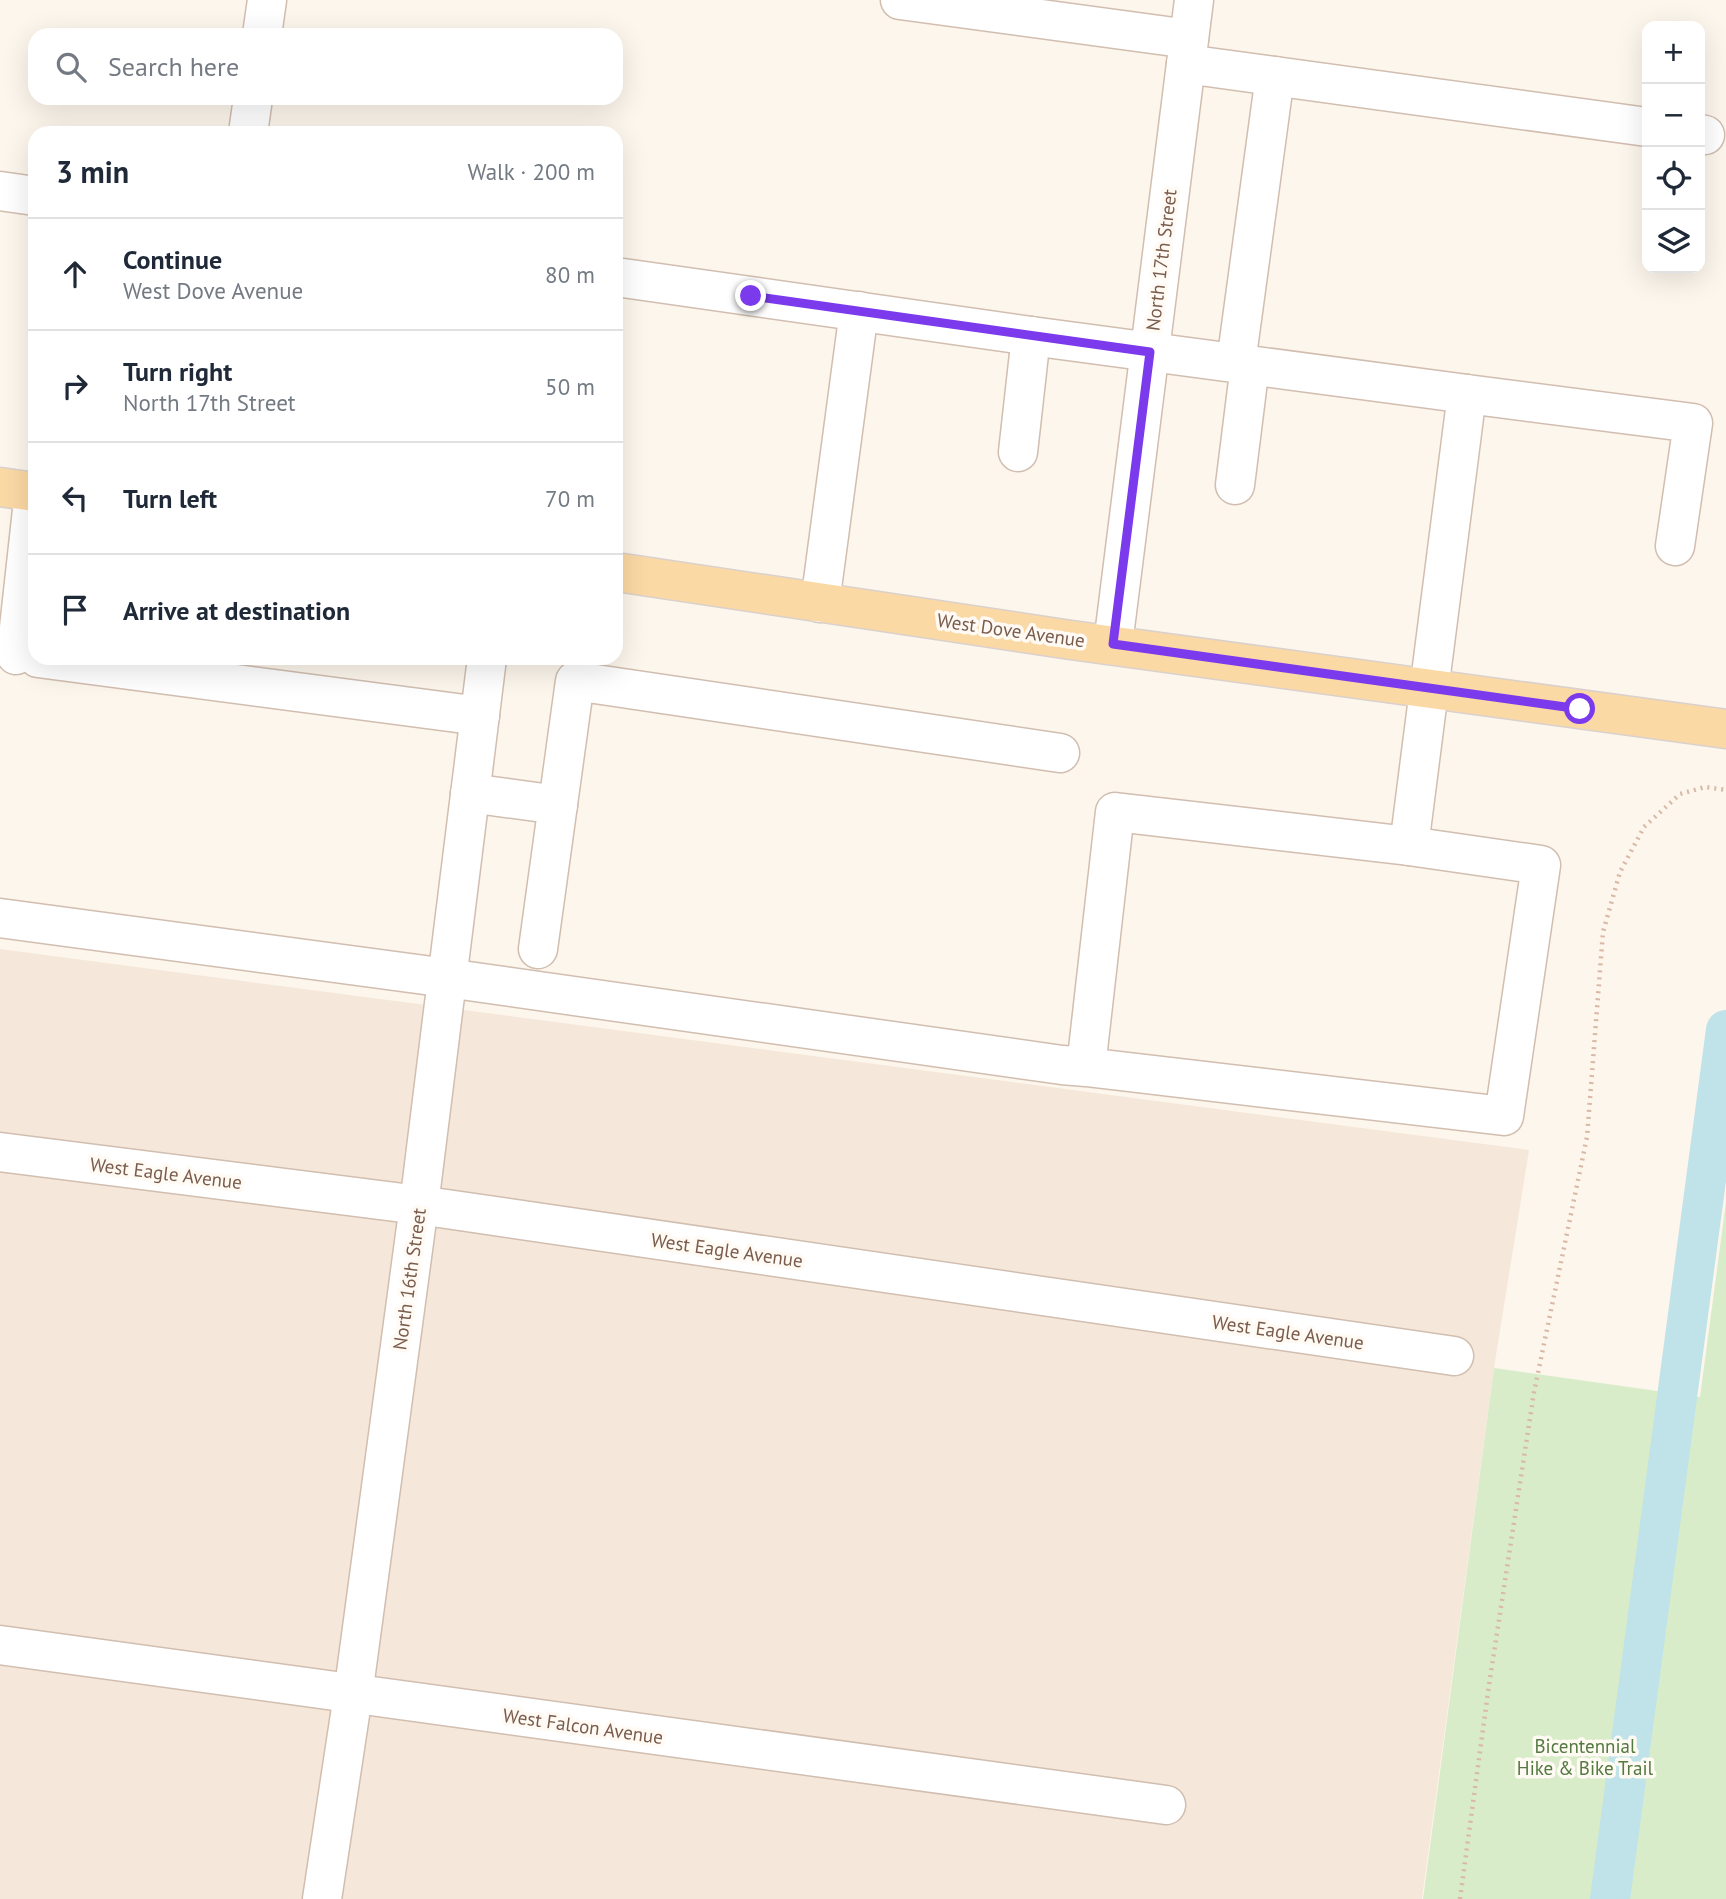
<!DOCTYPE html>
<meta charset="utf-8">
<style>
body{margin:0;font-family:"PT Sans",sans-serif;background:#f2f2f3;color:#1f2937}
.controls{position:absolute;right:21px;top:21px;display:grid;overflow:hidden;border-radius:14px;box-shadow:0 7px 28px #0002}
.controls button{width:63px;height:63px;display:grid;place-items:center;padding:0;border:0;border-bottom:2px solid #e0e1e3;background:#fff;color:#1f2937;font:35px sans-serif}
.stop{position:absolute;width:21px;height:21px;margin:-16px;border:5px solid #7c3aed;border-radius:50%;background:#fff}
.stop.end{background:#7c3aed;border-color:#fff;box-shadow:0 2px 7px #0008}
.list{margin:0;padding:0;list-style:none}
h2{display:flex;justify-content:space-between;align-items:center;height:91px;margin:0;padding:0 28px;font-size:30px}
h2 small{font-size:23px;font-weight:400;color:#747a83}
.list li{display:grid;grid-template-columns:46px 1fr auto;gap:21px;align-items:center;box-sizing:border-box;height:112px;padding:0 28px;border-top:2px solid #e0e1e3}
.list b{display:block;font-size:26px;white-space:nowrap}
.list p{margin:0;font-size:23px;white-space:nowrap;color:#747a83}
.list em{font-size:23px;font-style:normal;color:#747a83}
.icon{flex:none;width:38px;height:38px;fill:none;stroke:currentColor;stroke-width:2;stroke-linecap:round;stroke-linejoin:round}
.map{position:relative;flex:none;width:1726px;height:1899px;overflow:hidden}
.search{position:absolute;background:#fff;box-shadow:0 7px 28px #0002;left:28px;top:28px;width:595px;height:77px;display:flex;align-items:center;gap:18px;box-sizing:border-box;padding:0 24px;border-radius:21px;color:#747a83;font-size:26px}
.panel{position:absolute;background:#fff;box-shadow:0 7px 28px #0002;left:28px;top:126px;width:595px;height:539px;border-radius:21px}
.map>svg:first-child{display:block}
.residential{fill:#f5e8da}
.green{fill:#d8ecc9}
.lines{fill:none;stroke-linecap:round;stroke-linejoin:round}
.canal{stroke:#bfe3e8;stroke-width:40}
.minor-casing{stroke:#d1beb0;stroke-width:41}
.major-casing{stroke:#dad1cd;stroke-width:41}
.path{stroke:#d9b8a5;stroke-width:4.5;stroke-dasharray:2 5;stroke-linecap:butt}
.minor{stroke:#fff;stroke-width:38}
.major{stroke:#fbd9a5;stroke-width:38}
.route{stroke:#7c3aed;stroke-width:9}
.labels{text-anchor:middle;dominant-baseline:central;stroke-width:7;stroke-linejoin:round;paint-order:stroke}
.street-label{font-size:19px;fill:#7a5c4d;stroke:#fffaf3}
.park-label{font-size:19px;fill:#537a41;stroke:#fffaf3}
</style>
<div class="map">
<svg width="1726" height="1899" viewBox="0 0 1726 1899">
<rect width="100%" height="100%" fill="#fdf6ec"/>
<polygon class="residential" points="0,949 1529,1150 1494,1368 1422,1899 0,1899"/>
<polygon class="green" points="1726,1202 1726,1899 1423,1899 1494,1368 1700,1397"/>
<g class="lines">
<polyline class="canal" points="1610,1899 1726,1030"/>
<defs>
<g id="minor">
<polyline points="900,0 1189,39"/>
<polyline points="262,35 267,0"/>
<polyline points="1186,64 1647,127"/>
<polyline points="248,133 253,98"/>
<polyline points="1700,134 1705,135"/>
<polyline points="0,191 35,196"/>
<polyline points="616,277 1031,336 1467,394 1409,846"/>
<polyline points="1236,363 1275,76"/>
<polyline points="1467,394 1693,423 1675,546"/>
<polyline points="1018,452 1031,336"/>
<polyline points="1235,485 1250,365"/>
<polyline points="820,603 859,311"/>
<polyline points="1113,644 1194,0"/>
<polyline points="16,655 34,492"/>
<polyline points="38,658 480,716"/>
<polyline points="470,793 558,805"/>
<polyline points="0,918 447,978 1062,1065 1086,1067 1504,1116 1541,865 1409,846 1115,812 1086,1067"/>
<polyline points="538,949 575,681 1060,753"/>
<polyline points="0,1152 419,1205 1454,1356"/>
<polyline points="0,1645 1166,1805"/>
<polyline points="322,1899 353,1695 419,1205 487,658"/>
</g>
<g id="major">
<polyline points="0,487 35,492"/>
<polyline points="616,572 1071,640 1726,729"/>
</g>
</defs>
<use href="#minor" class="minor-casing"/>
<use href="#major" class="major-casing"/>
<polyline class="path" points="1460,1899 1489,1685 1534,1392 1587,1137 1603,932 1620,872 1644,827 1680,794 1705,787 1726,790"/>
<use href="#minor" class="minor"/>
<use href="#major" class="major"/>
</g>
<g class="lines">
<polyline class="route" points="751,296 1150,352 1113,644 1580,709"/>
</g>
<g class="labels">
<g class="street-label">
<text transform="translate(1161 260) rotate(-83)">North 17th Street</text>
<text transform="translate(1011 630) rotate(8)">West Dove Avenue</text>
<text transform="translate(166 1173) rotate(7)">West Eagle Avenue</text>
<text transform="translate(727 1250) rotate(8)">West Eagle Avenue</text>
<text transform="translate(409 1279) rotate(-82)">North 16th Street</text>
<text transform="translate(1288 1332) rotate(8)">West Eagle Avenue</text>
<text transform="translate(583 1726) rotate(8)">West Falcon Avenue</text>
</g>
<g class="park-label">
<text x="1585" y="1746">Bicentennial<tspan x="1585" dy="22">Hike &amp; Bike Trail</tspan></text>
</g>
</g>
</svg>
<div class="controls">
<button>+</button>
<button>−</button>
<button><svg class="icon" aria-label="locate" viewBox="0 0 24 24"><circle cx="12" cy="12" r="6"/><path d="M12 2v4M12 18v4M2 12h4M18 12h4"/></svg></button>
<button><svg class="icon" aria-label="layers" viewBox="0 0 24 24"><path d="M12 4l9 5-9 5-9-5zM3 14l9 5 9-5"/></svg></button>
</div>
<div class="stop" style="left:1580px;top:709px"></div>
<div class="stop end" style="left:751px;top:296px"></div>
<div class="search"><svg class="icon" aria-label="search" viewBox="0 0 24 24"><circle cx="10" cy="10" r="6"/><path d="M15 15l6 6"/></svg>Search here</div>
<section class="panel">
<h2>3 min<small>Walk · 200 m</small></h2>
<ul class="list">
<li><svg class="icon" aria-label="ahead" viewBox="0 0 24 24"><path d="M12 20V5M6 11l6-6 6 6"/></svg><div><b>Continue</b><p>West Dove Avenue</p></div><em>80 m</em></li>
<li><svg class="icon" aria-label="right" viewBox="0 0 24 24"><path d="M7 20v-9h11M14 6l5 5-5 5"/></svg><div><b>Turn right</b><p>North 17th Street</p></div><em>50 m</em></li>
<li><svg class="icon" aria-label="left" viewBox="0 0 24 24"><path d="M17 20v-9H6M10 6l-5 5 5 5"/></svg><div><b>Turn left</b></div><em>70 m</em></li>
<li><svg class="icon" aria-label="arrive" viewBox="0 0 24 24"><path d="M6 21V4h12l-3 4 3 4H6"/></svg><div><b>Arrive at destination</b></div></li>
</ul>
</section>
</div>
